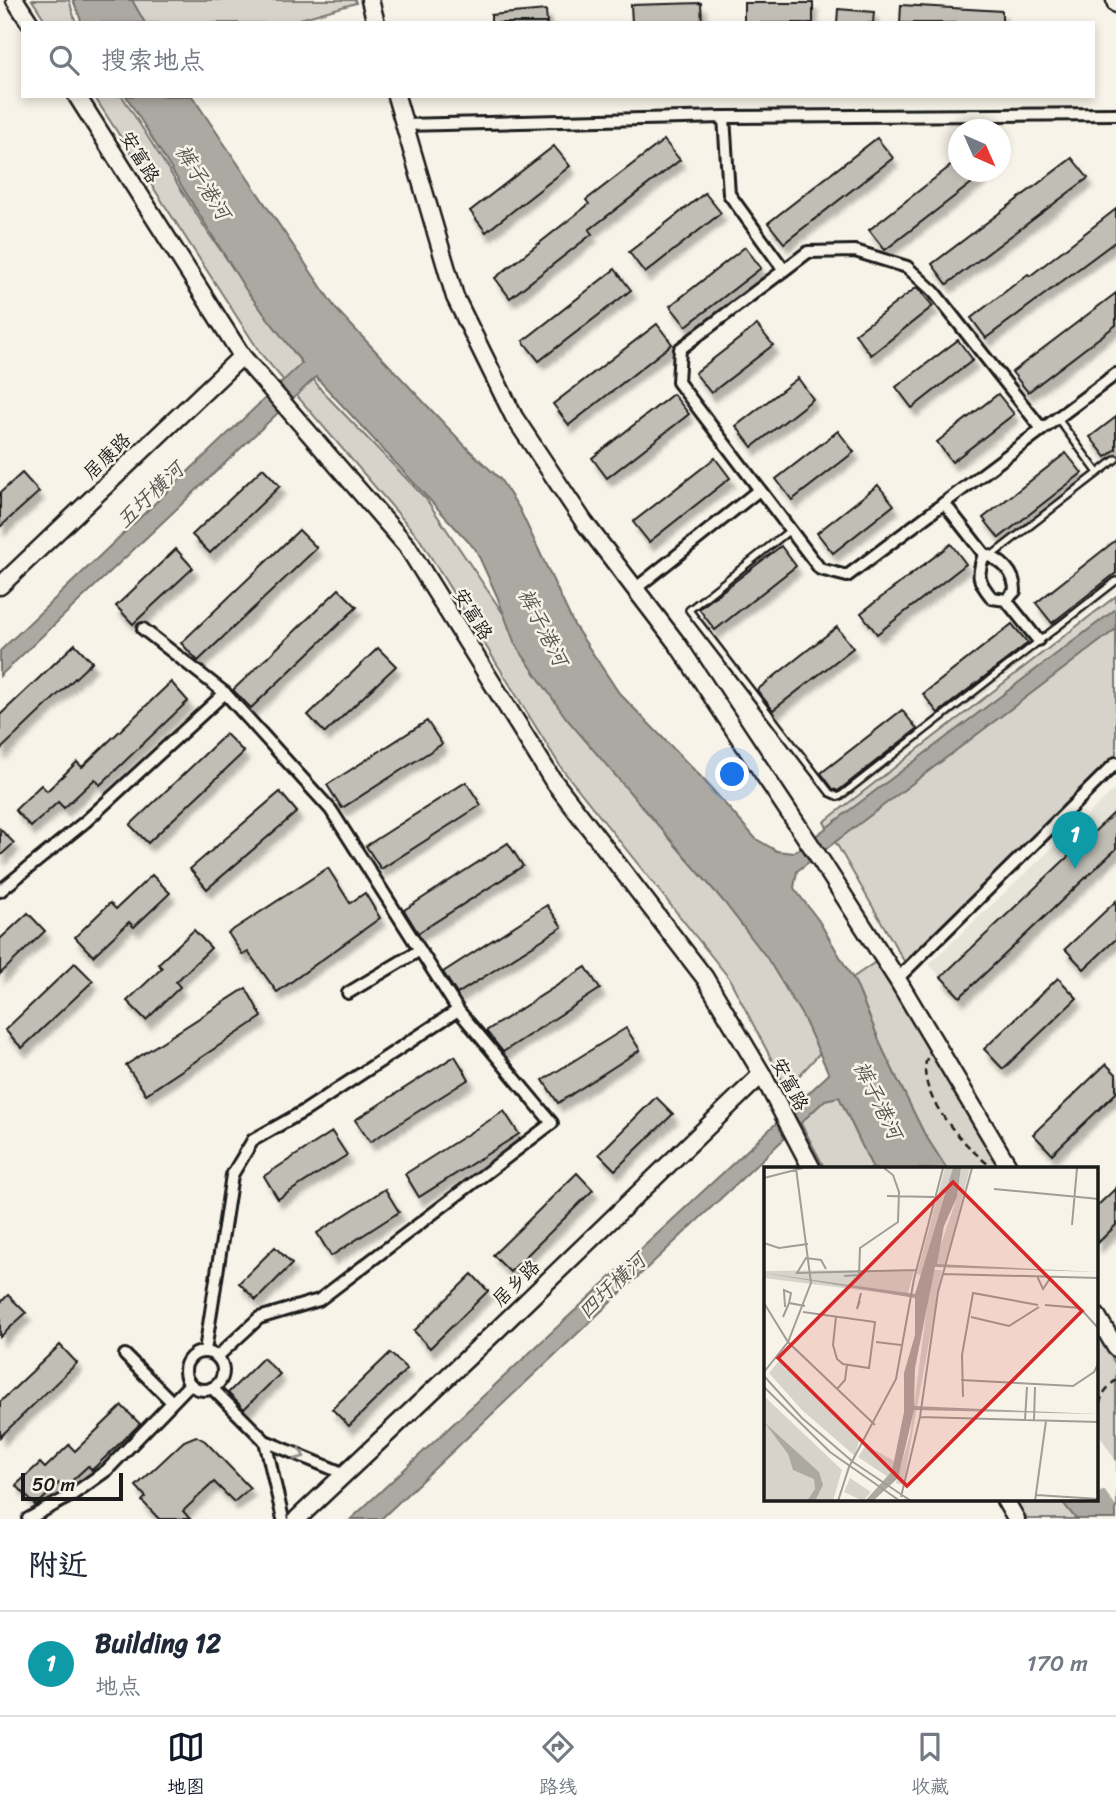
<!DOCTYPE html>
<html lang="zh">
<meta charset="utf-8">
<style>
body{margin:0;font-family:Sriracha,"LXGW WenKai TC",sans-serif;background:#f2f2f3;color:#1f2937}
.compass{position:absolute;left:948px;top:119px;width:63px;height:63px;border-radius:50%;background:#fff;box-shadow:0 4px 10px #0003;rotate:135deg}
.scale{position:absolute;left:21px;bottom:18px;width:102px;box-sizing:border-box;padding-left:7px;border:4px solid #1c1c1c;border-top:0;font-size:19px;line-height:24px;white-space:nowrap;color:#1c1c1c;-webkit-text-stroke:5px #f7f3e8;paint-order:stroke}
.you{position:absolute;left:733px;top:775px;width:24px;height:24px;margin:-18px;border:5px solid #fff;border-radius:50%;background:#1a73e8;box-shadow:0 0 0 10px #1a73e833}
.badge{display:grid;place-items:center;width:46px;height:46px;border-radius:50%;background:#111827;color:#fff;font-size:23px;font-weight:700}
.pin{position:absolute;translate:-50% -58px;filter:drop-shadow(0 2px 4px #0008)}
.pin::after{content:'';position:absolute;top:37px;width:24px;height:21px;background:inherit;clip-path:polygon(0 0,100% 0,50% 100%)}
.list{margin:0;padding:0;list-style:none}
h2{display:flex;justify-content:space-between;align-items:center;height:91px;margin:0;padding:0 28px;font-size:30px}
h2 small{font-size:23px;font-weight:400;color:#747a83}
.list li{display:grid;grid-template-columns:46px 1fr auto;gap:21px;align-items:center;box-sizing:border-box;height:105px;padding:0 28px;border-top:2px solid #e0e1e3}
.list b{display:block;font-size:26px;white-space:nowrap}
.list p{margin:0;font-size:23px;white-space:nowrap;color:#747a83}
.list em{font-size:23px;font-style:normal;color:#747a83}
.icon{flex:none;width:38px;height:38px;fill:none;stroke:currentColor;stroke-width:2;stroke-linecap:round;stroke-linejoin:round}
.map{position:relative;flex:none;width:1116px;height:1519px;overflow:hidden}
.search{position:absolute;background:#fff;box-shadow:0 4px 10px #0003;left:21px;right:21px;top:21px;height:77px;display:flex;align-items:center;gap:18px;box-sizing:border-box;padding:0 24px;border-radius:0px;color:#747a83;font-size:26px}
.sheet{height:196px;background:#fff}
nav{display:flex;justify-content:space-around;align-items:center;box-sizing:border-box;height:98px;border-top:2px solid #e0e1e3;background:#fff;font-size:19px;color:#747a83}
nav a{display:grid;justify-items:center;gap:4px}
nav .on{color:#111827}
.map>svg:first-child{display:block}
.built{fill:#e6e3d9}
.green{fill:#d7d3cb;stroke:#7a7874;stroke-width:2}
.water{fill:#aca9a2;stroke:#72716c;stroke-width:2}
.pier{fill:#f7f3e8}
.building{fill:#c0beb5;stroke:#1c1c1c;stroke-width:2;filter:url(#shadow)}
.lines{fill:none;stroke-linecap:round;stroke-linejoin:round}
.lane-casing{stroke:#1c1c1c;stroke-width:10}
.street-casing{stroke:#1c1c1c;stroke-width:16}
.secondary-casing{stroke:#1c1c1c;stroke-width:21}
.path{stroke:#1c1c1c;stroke-width:2.5;stroke-dasharray:7 5;stroke-linecap:butt}
.lane{stroke:#f7f3e8;stroke-width:5}
.street{stroke:#f7f3e8;stroke-width:10}
.secondary{stroke:#f7f3e8;stroke-width:16}
.oneway{stroke:#94928c}
.labels{text-anchor:middle;dominant-baseline:central;stroke-width:5;stroke-linejoin:round;paint-order:stroke}
.street-label{font-size:19px;fill:#1c1c1c;stroke:#f7f3e8}
.water-label{font-size:21px;font-style:italic;fill:#565452;stroke:#f7f3e8}
.inset-road{fill:none;stroke:#9f9d96;stroke-width:2}
.view{fill:#d62828;fill-opacity:0.15;stroke:#d62828;stroke-width:3.5}
.inset-edge{fill:none;stroke:#1c1c1c;stroke-width:3.5}
</style>
<div class="map">
<svg width="1116" height="1519" viewBox="0 0 1116 1519">
<defs>
<filter id="shadow"><feDropShadow dx="4.5" dy="8" stdDeviation="2" flood-color="#0004"/></filter>
</defs>
<rect width="100%" height="100%" fill="#f7f3e8"/>
<filter id="ink" filterUnits="userSpaceOnUse"><feTurbulence type="fractalNoise" baseFrequency=".0143" numOctaves="2"/><feDisplacementMap in="SourceGraphic" scale="14" xChannelSelector="R" yChannelSelector="G"/><feConvolveMatrix kernelMatrix="1 2 1 2 8 2 1 2 1" color-interpolation-filters="sRGB"/></filter>
<g filter="url(#ink)">
<polygon class="built" points="1116,788 1116,811 941,977 929,964"/>
<g class="green">
<polygon points="32,0 69,0 76,23 47,23"/>
<polygon points="121,0 355,0 356,3 286,23 130,23"/>
<polygon points="94,96 122,96 209,234 322,391 426,499 542,671 744,901 827,1045 787,1089 729,978 562,769 419,538 261,354"/>
<polygon points="1116,596 1116,758 905,963 824,822"/>
<polygon points="877,961 1000,1169 936,1169 842,985"/>
<polygon points="842,1075 896,1169 825,1169 797,1116"/>
<polygon points="1097,1333 1116,1365 1116,1508 1097,1481"/>
<polygon points="1015,1500 1061,1500 1076,1519 1027,1519"/>
</g>
<g class="water">
<polygon points="73,0 132,0 145,23 82,23"/>
<polygon points="126,96 192,96 336,309 468,449 500,479 519,508 574,625 619,693 702,778 756,839 777,851 793,853 1116,609 1116,629 797,871 794,888 819,921 856,984 884,1052 924,1133 947,1169 873,1169 839,1097 825,1100 381,1519 351,1519 829,1074 803,1017 767,958 724,902 566,718 515,644 497,596 476,550 316,377 0,676 0,651 302,363 246,290"/>
<polygon points="1097,1434 1116,1469 1116,1519 1076,1519 1061,1500 1097,1500"/>
</g>
<polygon class="pier" points="1097,1431 1116,1461 1116,1507 1104,1490 1097,1494"/>
<g class="building">
<polygon points="701,3 702,23 632,23 631,5"/>
<rect x="744" y="3" width="69" height="20"/>
<polygon points="901,5 1002,11 1002,23 900,23"/>
<polygon points="838,9 874,12 873,23 837,23"/>
<polygon points="546,10 547,23 491,23 491,15"/>
<polygon points="877,138 893,158 784,243 768,223"/>
<polygon points="664,140 680,160 589,230 592,234 510,298 495,278 589,204 586,200"/>
<polygon points="554,146 570,166 486,232 470,211"/>
<polygon points="1072,158 1088,178 947,284 932,264"/>
<polygon points="958,160 958,172 986,172 885,250 869,230"/>
<polygon points="705,193 721,213 645,273 629,252"/>
<polygon points="1116,209 1116,241 986,338 971,318 1028,274 1030,276"/>
<polygon points="745,247 761,268 686,326 670,306"/>
<polygon points="615,269 631,290 539,361 523,341"/>
<polygon points="917,287 933,306 871,355 855,334"/>
<polygon points="1116,293 1116,325 1028,392 1012,372"/>
<polygon points="657,324 672,344 569,425 553,404"/>
<polygon points="757,325 773,345 711,393 695,373"/>
<polygon points="958,340 973,360 912,408 896,387"/>
<polygon points="798,378 813,399 752,447 736,426"/>
<polygon points="673,394 689,414 607,478 592,458"/>
<polygon points="998,394 1014,414 952,462 937,442"/>
<polygon points="1116,417 1116,449 1106,457 1090,437"/>
<polygon points="838,431 854,452 792,500 776,479"/>
<polygon points="1066,453 1082,473 999,538 983,518"/>
<polygon points="715,458 730,478 649,542 633,522"/>
<polygon points="263,468 280,486 210,553 192,535"/>
<polygon points="22,473 39,492 0,527 0,493"/>
<polygon points="878,485 894,505 833,553 817,533"/>
<polygon points="299,530 317,548 198,661 181,643"/>
<polygon points="1116,540 1116,573 1052,623 1036,603"/>
<polygon points="951,544 966,564 877,634 861,613"/>
<polygon points="781,546 796,566 715,630 699,609"/>
<polygon points="176,549 193,568 133,624 116,606"/>
<polygon points="339,589 357,607 251,708 233,690"/>
<polygon points="1012,624 1028,643 938,713 923,694"/>
<polygon points="837,627 853,648 773,710 757,690"/>
<polygon points="75,644 92,662 0,750 0,715"/>
<polygon points="378,648 396,666 325,733 308,715"/>
<polygon points="171,682 188,701 100,785 95,779 64,808 58,802 31,827 15,810 41,785 47,791 77,762 82,767"/>
<polygon points="902,710 917,729 838,791 833,789 821,773"/>
<polygon points="427,721 442,744 342,808 327,785"/>
<polygon points="226,734 244,752 148,843 130,825"/>
<polygon points="466,782 481,805 381,869 366,846"/>
<polygon points="280,792 297,812 207,889 190,869"/>
<polygon points="1116,811 1116,849 960,997 941,977"/>
<polygon points="0,829 14,843 0,856"/>
<polygon points="508,843 523,866 418,933 404,910"/>
<polygon points="328,868 350,903 365,893 380,918 277,992 248,952 243,955 228,933"/>
<polygon points="152,875 170,893 134,927 129,922 93,956 75,937 110,903 116,909"/>
<polygon points="1116,901 1116,939 1084,969 1065,949"/>
<polygon points="547,905 562,927 457,994 443,972"/>
<polygon points="28,913 45,931 0,974 0,939"/>
<polygon points="194,930 211,948 176,982 180,987 146,1020 127,1001 162,968 158,964"/>
<polygon points="75,963 93,981 22,1048 5,1030"/>
<polygon points="586,967 600,989 503,1052 486,1031"/>
<polygon points="1058,978 1077,998 1003,1069 984,1049"/>
<polygon points="246,988 262,1017 146,1094 126,1065"/>
<polygon points="626,1028 640,1050 558,1103 543,1080"/>
<polygon points="455,1056 469,1079 370,1142 355,1120"/>
<polygon points="1106,1064 1116,1074 1116,1093 1052,1154 1033,1134"/>
<polygon points="656,1097 673,1114 615,1170 599,1154"/>
<polygon points="504,1111 519,1134 419,1197 405,1174"/>
<polygon points="332,1132 347,1155 278,1199 264,1176"/>
<polygon points="577,1173 593,1190 510,1272 493,1255"/>
<polygon points="1116,1188 1116,1225 1097,1244 1097,1206"/>
<polygon points="385,1189 399,1212 331,1256 317,1233"/>
<polygon points="275,1247 292,1264 256,1300 239,1283"/>
<polygon points="472,1274 488,1291 430,1348 414,1331"/>
<polygon points="8,1295 26,1313 0,1337 0,1303"/>
<polygon points="60,1345 77,1363 0,1437 0,1402"/>
<polygon points="390,1353 407,1369 349,1426 332,1409"/>
<polygon points="263,1358 280,1374 244,1409 228,1393"/>
<polygon points="122,1406 140,1424 92,1470 88,1466 64,1488 59,1483 36,1506 16,1485 40,1463 45,1468 69,1445 75,1451"/>
<polygon points="196,1436 205,1441 250,1488 234,1502 214,1482 183,1511 190,1519 159,1519 142,1501 146,1497 136,1486 184,1441"/>
</g>
<g class="lines">
<defs>
<g id="lane">
<polyline points="1058,419 1098,473"/>
<polyline points="790,530 689,610 830,793 839,797 1116,581"/>
<polyline points="991,556 1116,459"/>
</g>
<g id="street">
<polyline points="724,117 729,194 784,270"/>
<polyline points="403,125 724,117 1116,114"/>
<polyline points="1042,429 934,292 907,267 855,251 808,252 680,349 678,382 820,569 847,576 1116,374"/>
<polyline points="944,503 984,554"/>
<polyline points="635,589 759,490"/>
<path d="M1006 600 1015 591C1015 572 1001 560 984 554 977 576 977 580 992 598L1006 600 1038 640"/>
<polyline points="143,629 225,693 331,810 458,1010 552,1123 319,1300 259,1318 218,1356"/>
<polyline points="0,891 86,821 225,693"/>
<polyline points="897,979 1116,763"/>
<polyline points="348,993 420,950"/>
<polyline points="205,1351 232,1175 253,1140 306,1110 458,1010"/>
<circle cx="204" cy="1371" r="19"/>
<polyline points="125,1355 172,1402"/>
<polyline points="212,1388 265,1441"/>
<polyline points="28,1519 72,1495 107,1470 190,1384"/>
<polyline points="283,1519 265,1441 345,1474"/>
</g>
<g id="secondary">
<polyline points="15,0 30,23"/>
<polyline points="370,0 376,23"/>
<polyline points="1115,0 1116,4"/>
<polyline points="77,96 242,356 407,546 552,779 705,978 762,1074 812,1169"/>
<polyline points="396,96 455,297 514,417 584,522 678,645 820,859 897,979 1010,1169"/>
<polyline points="0,586 242,356"/>
<polyline points="1097,1316 1116,1348"/>
<polyline points="1005,1500 1016,1519"/>
<polyline points="297,1519 497,1330 762,1074"/>
</g>
</defs>
<use href="#lane" class="lane-casing"/>
<use href="#street" class="street-casing"/>
<use href="#secondary" class="secondary-casing"/>
<g class="path">
<path d="M927 1058C915 1094 963 1144 989 1165"/>
<path d="M1100 1416C1098 1399 1103 1391 1116 1380"/>
</g>
<use href="#lane" class="lane"/>
<use href="#street" class="street"/>
<use href="#secondary" class="secondary"/>
</g>
<defs><path id="oneway-chevron" d="M-2-3.5L2.5 0L-2 3.5" fill="none" stroke-width="1.6" stroke-linecap="round" stroke-linejoin="round" transform="scale(1.75)"/></defs>
<use class="oneway" href="#oneway-chevron" transform="translate(300 1455) rotate(22)"/>
</g>
<g class="labels">
<g class="street-label">
<text transform="translate(140 157) rotate(58)">安富路</text>
<text transform="translate(107 456) rotate(-44)">居康路</text>
<text transform="translate(473 614) rotate(58)">安富路</text>
<text transform="translate(790 1084) rotate(62)">安富路</text>
<text transform="translate(516 1283) rotate(-44)">居乡路</text>
</g>
<g class="water-label">
<text transform="translate(203 182) rotate(58)">裤子港河</text>
<text transform="translate(150 495) rotate(-44)">五圩横河</text>
<text transform="translate(543 627) rotate(63)">裤子港河</text>
<text transform="translate(878 1100) rotate(64)">裤子港河</text>
<text transform="translate(612 1286) rotate(-44)">四圩横河</text>
</g>
</g>
<g transform="translate(764 1167)">
<rect width="334" height="334" fill="#f7f3e8"/>
<path d="M181 1H190L159 109 153 107ZM197 1H206L190 64 180 99 170 98 193 30ZM168 103H178L139 318 132 316 146 268ZM0 104 93 103 150 104 143 129 0 111ZM15 194 95 274 91 289 38 243 5 206ZM0 229 78 303 69 334H0ZM102 278 132 295 124 310 94 290ZM86 311 107 325 99 334 80 325Z" fill="#d7d3cb"/>
<path d="M189 1H197L193 30 180 59 173 97 334 105 171 100 151 201 150 239 334 247 150 243 134 311 109 334H101L128 304 140 245V206L151 168V131L0 106 151 127ZM0 255 55 305 59 318 51 334H43L51 322 50 312 29 303 24 287Z" fill="#aca9a2"/>
<path class="inset-road" d="M0 11 39 1M230 22 335 32M123 29 170 30M308 58 313 1M0 76 15 81 44 77M62 102 57 93 42 91 33 106 152 103M179 107 335 111M80 109 95 108 96 81 134 55 135 25 129 8 120 1M273 109 279 122 287 110M96 134 93 142 97 126M0 136 24 175 111 258M281 138 316 141 335 162M21 140 20 123 27 126 25 136M39 145 111 155 105 201 79 197 73 192 69 178 72 150M19 150 25 136 41 139M207 150 245 159 275 140M112 175 137 178M0 205 24 175 47 116 32 1M0 209 38 251 89 295 147 334M197 213 309 219 330 205 335 195M0 220 66 285 136 334M73 222 81 213 83 198M199 230 198 188 209 126 274 138M156 250 335 255M261 253 263 220M270 253 271 220M272 328 335 332M137 330 156 250 174 125 208 1M74 334 85 300 132 212 150 112 179 1M271 334 282 254"/>
<path class="view" d="M189 15 318 144 143 319 14 191Z"/>
<rect width="334" height="334" class="inset-edge"/>
</g>
</svg>
<svg class="compass" viewBox="-18 -18 36 36"><path d="M0-13l5 13h-10z" fill="#e53935"/><path d="M0 13l5-13h-10z" fill="#747a83"/></svg>
<div class="scale">50 m</div>
<div class="you"></div>
<div class="pin badge" style="left:1075px;top:869px;background:#0f9aa8">1</div>
<div class="search"><svg class="icon" aria-label="search" viewBox="0 0 24 24"><circle cx="10" cy="10" r="6"/><path d="M15 15l6 6"/></svg>搜索地点</div>
</div>
<section class="sheet">
<h2>附近<small></small></h2>
<ul class="list">
<li><span class="badge" style="background:#0f9aa8">1</span><div><b>Building 12</b><p>地点</p></div><em>170 m</em></li>
</ul>
</section>
<nav>
<a class="on"><svg class="icon" aria-label="map" viewBox="0 0 24 24"><path d="M3 6l6-2 6 2 6-2v14l-6 2-6-2-6 2zM9 4v14M15 6v14"/></svg>地图</a>
<a><svg class="icon" aria-label="directions" viewBox="0 0 24 24"><path d="M12 3l9 9-9 9-9-9zM9 14v-3h6M13 9l2 2-2 2"/></svg>路线</a>
<a><svg class="icon" aria-label="saved" viewBox="0 0 24 24"><path d="M7 4h10v16l-5-4-5 4z"/></svg>收藏</a>
</nav>
